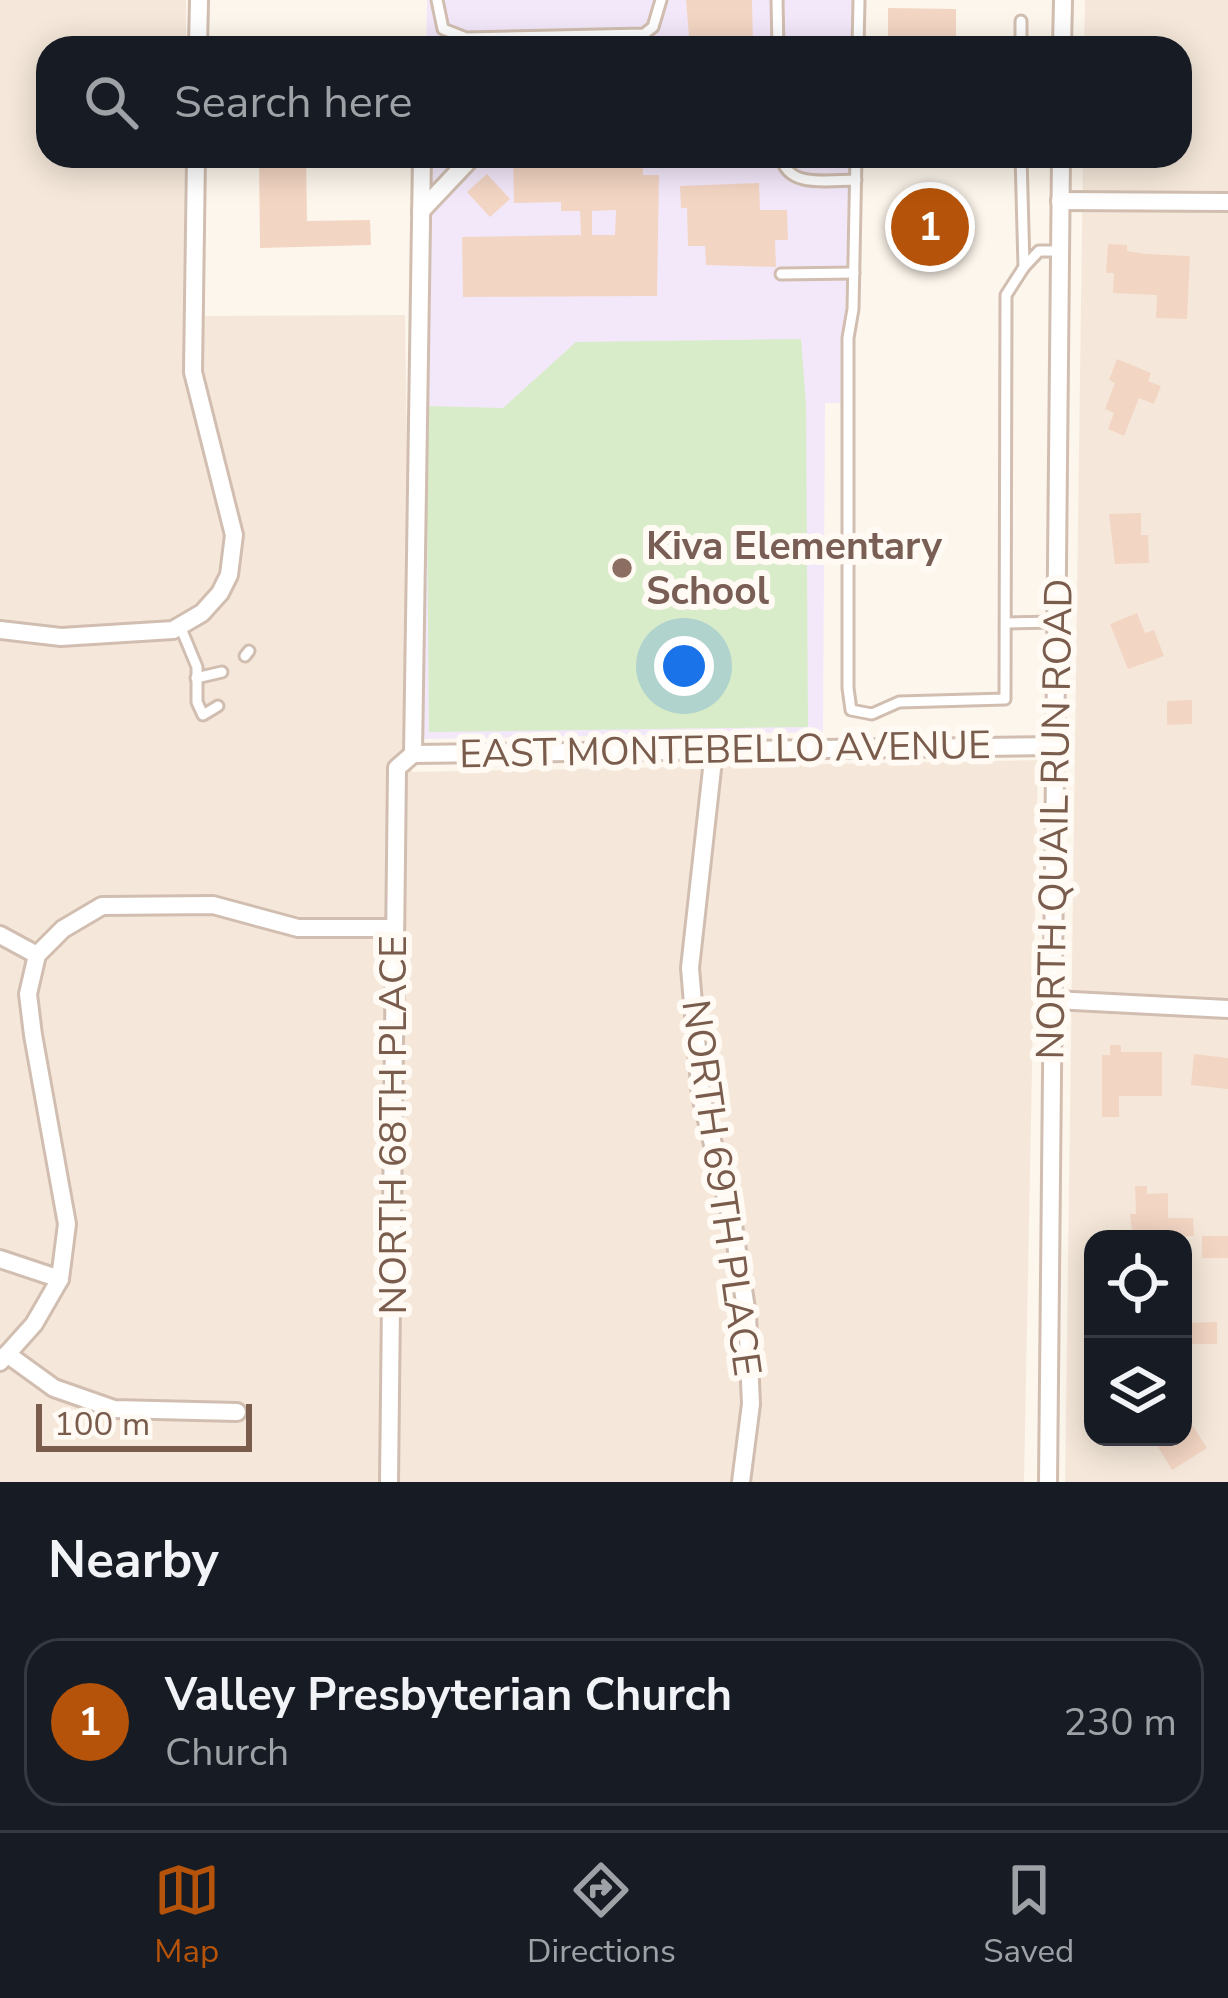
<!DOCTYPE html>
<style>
body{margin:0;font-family:"Nunito Sans",sans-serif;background:#242831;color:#f1f3f6}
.controls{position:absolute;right:36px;bottom:36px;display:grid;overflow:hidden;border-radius:24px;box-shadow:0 6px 30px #0003}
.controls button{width:108px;height:108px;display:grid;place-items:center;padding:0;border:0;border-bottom:3px solid #363941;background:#171b24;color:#f1f3f6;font:60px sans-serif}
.scale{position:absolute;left:36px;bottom:30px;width:216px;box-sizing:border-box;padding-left:12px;border:6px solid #7a5c4d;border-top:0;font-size:33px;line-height:42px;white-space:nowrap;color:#7a5c4d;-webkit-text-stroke:9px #fffaf3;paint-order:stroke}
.you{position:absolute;left:684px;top:666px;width:42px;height:42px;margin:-30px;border:9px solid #fff;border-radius:50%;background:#1a73e8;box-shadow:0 0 0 18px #1a73e833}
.badge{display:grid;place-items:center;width:78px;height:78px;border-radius:50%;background:#b45309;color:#fff;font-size:39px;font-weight:700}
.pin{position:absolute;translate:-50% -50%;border:6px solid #fff;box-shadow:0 3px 12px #0006}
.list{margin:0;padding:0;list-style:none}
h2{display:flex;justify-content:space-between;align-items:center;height:156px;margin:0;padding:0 48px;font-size:51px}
h2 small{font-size:39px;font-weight:400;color:#9ea1a6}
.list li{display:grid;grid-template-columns:78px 1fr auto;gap:36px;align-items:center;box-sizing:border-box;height:168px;margin:0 24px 24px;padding:0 24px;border:3px solid #363941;border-radius:36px}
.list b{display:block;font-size:45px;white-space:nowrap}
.list p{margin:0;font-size:39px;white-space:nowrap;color:#9ea1a6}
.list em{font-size:39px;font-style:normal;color:#9ea1a6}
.icon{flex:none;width:66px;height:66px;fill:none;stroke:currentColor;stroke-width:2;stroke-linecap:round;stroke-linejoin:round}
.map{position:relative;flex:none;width:1228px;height:1482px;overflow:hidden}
.search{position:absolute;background:#171b24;box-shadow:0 6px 30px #0003;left:36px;right:36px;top:36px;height:132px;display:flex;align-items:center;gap:30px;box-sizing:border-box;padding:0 42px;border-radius:36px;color:#9ea1a6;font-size:45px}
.sheet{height:348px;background:#171b24}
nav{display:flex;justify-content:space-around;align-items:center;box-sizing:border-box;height:168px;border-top:3px solid #363941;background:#171b24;font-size:33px;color:#9ea1a6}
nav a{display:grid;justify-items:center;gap:6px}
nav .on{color:#b45309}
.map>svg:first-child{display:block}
.residential{fill:#f5e8da;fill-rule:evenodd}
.education{fill:#f3e8fa}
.green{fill:#d8ecc9}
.building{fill:#f3d5c3;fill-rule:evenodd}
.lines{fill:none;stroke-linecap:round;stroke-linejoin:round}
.lane-casing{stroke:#d1beb0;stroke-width:15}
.street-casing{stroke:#d1beb0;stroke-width:22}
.lane{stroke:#fff;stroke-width:9}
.street{stroke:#fff;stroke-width:16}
.education-dot{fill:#8d6e63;stroke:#fffaf3;stroke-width:4.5}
.labels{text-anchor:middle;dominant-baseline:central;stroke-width:12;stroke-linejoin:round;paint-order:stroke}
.education-label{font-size:39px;font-weight:bold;fill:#785e54;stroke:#fffaf3;text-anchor:start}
.street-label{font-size:39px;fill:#7a5c4d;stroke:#fffaf3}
</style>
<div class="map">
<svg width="1228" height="1482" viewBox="0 0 1228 1482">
<rect width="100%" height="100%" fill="#fdf6ec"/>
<g class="residential">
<polygon points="0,0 186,0 186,48 48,48 48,156 185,156 183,316 405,315 412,772 1038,760 1024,1482 0,1482"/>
<path d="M1085 0H1228V1482H1065L1083 156H1180V48H1084ZM1093 1239H1183V1437H1093Z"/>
</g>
<g class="education">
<polygon points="427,0 853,0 852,48 426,48"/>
<polygon points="425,156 849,156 843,403 825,403 823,732 419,739"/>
</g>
<polygon class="green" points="801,339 806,405 808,727 429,732 426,406 503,408 576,342"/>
<g class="building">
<polygon points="686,0 752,0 753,48 690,48"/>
<polygon points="888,8 956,9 956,48 888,48"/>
<polygon points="259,156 306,156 307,221 370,220 371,245 260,248"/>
<path d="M513 156H643V175H659L657 296 463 297 462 237 581 235 580 211H561V202L514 203ZM616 210 615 235H592V211Z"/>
<polygon points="487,174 510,199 490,217 467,192"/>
<polygon points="759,183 760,210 787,210 788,240 775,240 776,267 706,265 705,246 688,246 687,208 681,208 680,186"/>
<polygon points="1108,244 1127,245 1127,251 1145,254 1190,256 1187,319 1156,318 1157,295 1113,293 1114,273 1106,273"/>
<polygon points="1117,359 1151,373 1148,381 1161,386 1154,404 1139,398 1124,436 1108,429 1114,413 1105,409 1115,383 1109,380"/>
<polygon points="1141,513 1141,535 1148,535 1149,563 1115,564 1109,514"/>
<polygon points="1137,613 1145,633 1154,630 1164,656 1128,669 1110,624"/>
<polygon points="1192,700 1192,724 1167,725 1167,701"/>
<polygon points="1110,1045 1121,1045 1121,1052 1162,1052 1162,1096 1119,1096 1119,1117 1102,1117 1102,1055 1110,1055"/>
<polygon points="1194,1054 1228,1058 1228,1089 1191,1085"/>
<polygon points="1135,1186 1147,1186 1147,1194 1168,1193 1168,1218 1193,1218 1194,1236 1133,1239 1130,1214 1136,1214"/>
<rect x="1202" y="1236" width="26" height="22"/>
<polygon points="1217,1322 1217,1344 1183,1344 1183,1323"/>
<polygon points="1193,1426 1207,1448 1172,1470 1152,1437 1183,1437 1183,1433"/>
</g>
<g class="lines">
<defs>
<g id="lane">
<polyline points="437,0 443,29 466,38 644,34 653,27 661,0"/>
<polyline points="777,0 778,48"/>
<polyline points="858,48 859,0"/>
<polyline points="1021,48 1021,21"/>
<path d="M781 156C787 189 828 180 856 180"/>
<polyline points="856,156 853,309 848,338 848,688 851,710 872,714 899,702 1005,699 1006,295 1024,267 1021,156"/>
<polyline points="1024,267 1039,251 1060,251"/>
<polyline points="781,274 854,273"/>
<polyline points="1006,623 1058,622"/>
<polyline points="180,626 197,667 197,702 203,715 218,706"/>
<polyline points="245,656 249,651"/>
<polyline points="196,678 222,672"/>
</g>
<g id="street">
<polyline points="198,48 199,0"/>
<polyline points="1062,48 1063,0"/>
<polyline points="1060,201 1228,202"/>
<polyline points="421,211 473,156"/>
<polyline points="0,630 61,637 173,630 202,613 220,593 229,575 234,535 193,372 196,156"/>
<polyline points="714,751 690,968 701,1096 733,1225 747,1315 751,1404 741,1482"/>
<polyline points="413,754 422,156"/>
<polyline points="0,935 37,955"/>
<polyline points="37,955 63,929 102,906 213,905 298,928 394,928"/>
<polyline points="1054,1000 1228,1009"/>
<polyline points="0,1259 60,1279"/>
<polyline points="7,1354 54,1388 114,1409 237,1412"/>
<polyline points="0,1362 34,1324 60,1279 67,1224 33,1035 28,994 37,955"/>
<polyline points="389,1482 397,768 413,754 1058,746"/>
<polyline points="1048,1482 1061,156"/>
</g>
</defs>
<use href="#lane" class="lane-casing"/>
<use href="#street" class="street-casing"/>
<use href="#lane" class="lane"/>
<use href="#street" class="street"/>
</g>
<circle class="education-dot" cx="622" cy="568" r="12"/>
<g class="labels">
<g class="education-label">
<text x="646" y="546">Kiva Elementary<tspan x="646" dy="45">School</tspan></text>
</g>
<g class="street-label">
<text transform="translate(725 750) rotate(-1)">EAST MONTEBELLO AVENUE</text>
<text transform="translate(1055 819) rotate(-89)">NORTH QUAIL RUN ROAD</text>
<text transform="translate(393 1125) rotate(-90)">NORTH 68TH PLACE</text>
<text transform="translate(721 1188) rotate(82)">NORTH 69TH PLACE</text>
</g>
</g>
</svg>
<div class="controls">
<button><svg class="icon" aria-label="locate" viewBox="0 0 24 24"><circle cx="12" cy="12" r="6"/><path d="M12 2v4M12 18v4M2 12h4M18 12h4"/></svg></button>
<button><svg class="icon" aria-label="layers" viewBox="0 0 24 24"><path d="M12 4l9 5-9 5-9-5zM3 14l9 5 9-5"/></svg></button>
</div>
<div class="scale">100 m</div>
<div class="you"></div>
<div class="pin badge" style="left:930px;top:227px">1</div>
<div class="search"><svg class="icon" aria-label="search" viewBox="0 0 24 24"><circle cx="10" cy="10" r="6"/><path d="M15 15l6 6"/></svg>Search here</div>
</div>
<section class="sheet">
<h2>Nearby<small></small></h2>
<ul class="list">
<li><span class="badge">1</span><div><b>Valley Presbyterian Church</b><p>Church</p></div><em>230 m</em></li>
</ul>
</section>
<nav>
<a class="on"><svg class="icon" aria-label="map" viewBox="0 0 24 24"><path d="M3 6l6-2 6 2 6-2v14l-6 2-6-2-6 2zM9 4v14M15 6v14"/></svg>Map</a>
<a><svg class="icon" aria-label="directions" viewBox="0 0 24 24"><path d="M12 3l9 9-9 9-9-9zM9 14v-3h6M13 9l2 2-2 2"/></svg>Directions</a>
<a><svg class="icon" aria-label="saved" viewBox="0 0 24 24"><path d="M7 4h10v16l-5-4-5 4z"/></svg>Saved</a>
</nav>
